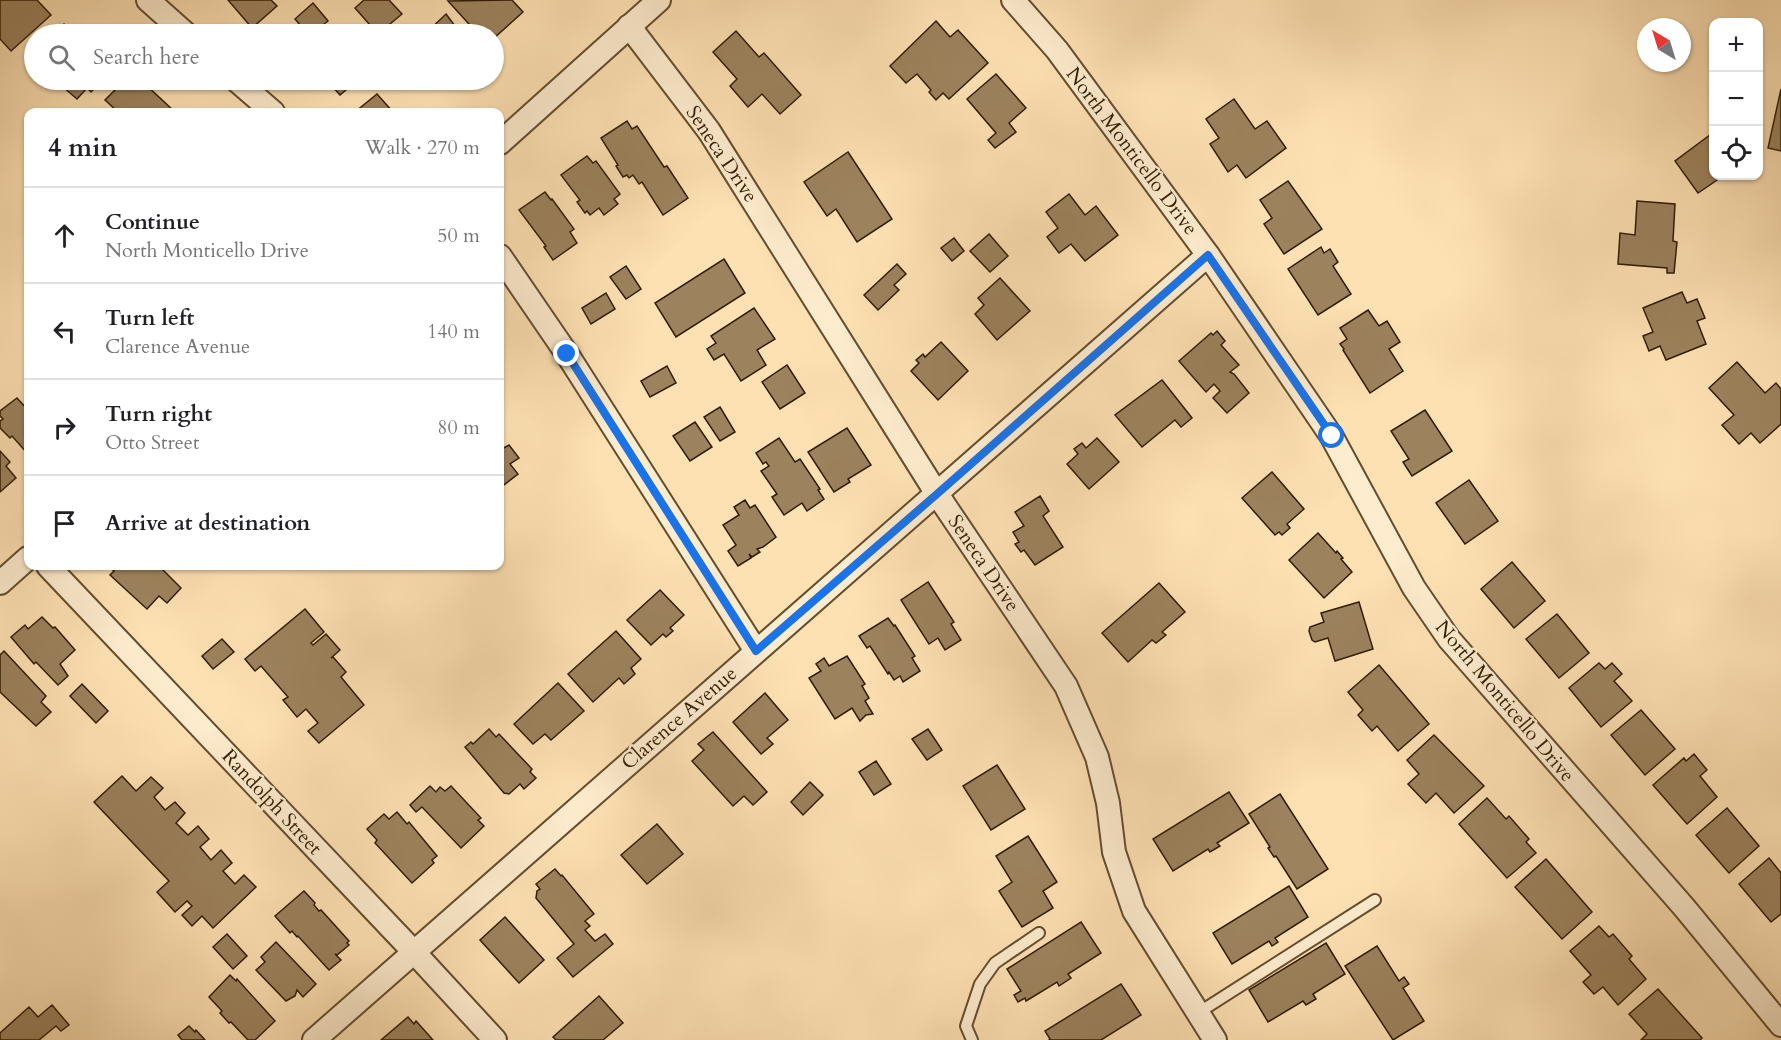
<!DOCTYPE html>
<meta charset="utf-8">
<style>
body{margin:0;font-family:Cardo,serif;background:#f2f2f2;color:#202124}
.controls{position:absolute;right:18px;top:18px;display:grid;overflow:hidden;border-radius:12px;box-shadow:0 2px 4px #0004}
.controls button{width:54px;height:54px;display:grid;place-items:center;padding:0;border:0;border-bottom:2px solid #e0e0e0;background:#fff;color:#202124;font:30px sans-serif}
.compass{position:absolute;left:1637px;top:18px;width:54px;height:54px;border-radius:50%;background:#fff;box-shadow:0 2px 4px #0004;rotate:322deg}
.stop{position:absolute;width:18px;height:18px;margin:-14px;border:4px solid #1a73e8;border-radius:50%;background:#fff}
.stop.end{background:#1a73e8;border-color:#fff;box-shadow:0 2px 6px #0008}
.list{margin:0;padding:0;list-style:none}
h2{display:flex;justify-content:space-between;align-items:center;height:78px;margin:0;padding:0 24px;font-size:26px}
h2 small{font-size:20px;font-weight:400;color:#757577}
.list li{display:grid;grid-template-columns:39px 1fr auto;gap:18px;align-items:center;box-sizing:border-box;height:96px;padding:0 24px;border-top:2px solid #e0e0e0}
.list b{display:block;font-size:22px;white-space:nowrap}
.list p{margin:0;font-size:20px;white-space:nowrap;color:#757577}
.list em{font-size:20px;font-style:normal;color:#757577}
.icon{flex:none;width:33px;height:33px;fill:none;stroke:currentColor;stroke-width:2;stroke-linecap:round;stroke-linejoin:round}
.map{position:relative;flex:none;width:1781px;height:1040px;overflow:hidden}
.search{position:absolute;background:#fff;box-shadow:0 2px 4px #0004;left:24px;top:24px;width:480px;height:66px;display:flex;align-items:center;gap:15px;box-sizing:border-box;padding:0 21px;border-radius:33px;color:#757577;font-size:22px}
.panel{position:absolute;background:#fff;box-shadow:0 2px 4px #0004;left:24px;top:108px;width:480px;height:462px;border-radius:12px}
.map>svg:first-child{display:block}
.building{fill:#9c825d;stroke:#311c00;stroke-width:1.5}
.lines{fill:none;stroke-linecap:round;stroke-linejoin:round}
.lane-casing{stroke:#644d2d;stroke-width:14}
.street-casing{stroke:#644d2d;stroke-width:26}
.lane{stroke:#feecce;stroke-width:10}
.street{stroke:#feecce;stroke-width:22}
.route{stroke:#1a73e8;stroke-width:8}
.labels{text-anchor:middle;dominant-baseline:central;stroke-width:4.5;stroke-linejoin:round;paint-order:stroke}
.street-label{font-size:20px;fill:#311c00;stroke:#feecce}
</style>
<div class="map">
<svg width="1781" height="1040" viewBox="0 0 1781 1040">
<rect width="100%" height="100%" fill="#fee1b3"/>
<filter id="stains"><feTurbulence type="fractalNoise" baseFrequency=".00333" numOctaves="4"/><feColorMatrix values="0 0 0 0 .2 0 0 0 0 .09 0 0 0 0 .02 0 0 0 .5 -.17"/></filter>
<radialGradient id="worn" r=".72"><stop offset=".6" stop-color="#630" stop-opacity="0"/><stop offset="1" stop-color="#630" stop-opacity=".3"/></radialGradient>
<g class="building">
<polygon points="0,0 37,0 51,15 11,51 0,39"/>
<polygon points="228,0 271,0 277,6 252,28"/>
<polygon points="364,0 389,0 402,14 378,34 355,8"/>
<polygon points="512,0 523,12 494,38 494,34 478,34 448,1"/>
<polygon points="313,3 328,21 311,34 308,34 295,19"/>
<polygon points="446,14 461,34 425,34"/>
<polygon points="936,21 950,37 958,30 988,63 949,99 943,93 936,100 929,92 931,90 917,74 906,83 890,66"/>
<polygon points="64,24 75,34 54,34"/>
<polygon points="736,31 759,57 764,53 801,95 780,114 762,94 748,107 730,86 737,79 713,52"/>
<polygon points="996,74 1026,108 1009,123 1016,132 995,148 988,140 996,133 967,99"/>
<polygon points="55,80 102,80 91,92 87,88 77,99"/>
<polygon points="125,80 130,80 140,89 145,84 175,112 118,112 105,100"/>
<polygon points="331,80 358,80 340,95 328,82"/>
<polygon points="1781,89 1781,151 1768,148"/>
<polygon points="377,94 393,112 355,112"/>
<polygon points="1234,99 1255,129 1267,121 1286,148 1246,178 1237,165 1228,172 1210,144 1219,138 1206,119"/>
<polygon points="627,121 632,129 637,126 664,167 667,166 688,198 663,215 642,182 639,184 633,175 629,178 627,175 623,177 616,166 618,165 601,138"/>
<polygon points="1714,132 1714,176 1723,176 1698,193 1675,161"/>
<polygon points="848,152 892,219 857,242 836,209 827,216 804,182"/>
<polygon points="587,156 593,163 596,161 620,194 614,199 618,204 604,215 599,208 590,215 587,211 585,213 577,202 580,200 561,175"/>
<polygon points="1288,181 1322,229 1284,254 1264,224 1272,218 1260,200"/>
<polygon points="545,192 551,200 552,199 574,229 570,232 577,243 553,260 544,247 546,246 519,210"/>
<polygon points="1069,194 1085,215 1096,206 1118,235 1085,261 1071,244 1059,253 1047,237 1058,228 1046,212"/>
<polygon points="1637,201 1675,204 1673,241 1677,242 1674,273 1667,273 1667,268 1618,264 1620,233 1635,235"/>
<polygon points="989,234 1008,256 990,272 970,251"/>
<polygon points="954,238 964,251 952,261 941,248"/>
<polygon points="1321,247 1324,253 1330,249 1338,262 1333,266 1351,294 1318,315 1288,269"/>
<polygon points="724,259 745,293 676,337 655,303"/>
<polygon points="897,264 906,274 894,285 899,290 878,310 864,295"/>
<polygon points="626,266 641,289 626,299 610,277"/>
<polygon points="1000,278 1030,311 997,340 975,314 984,305 978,298"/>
<polygon points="1682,292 1687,303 1697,299 1705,318 1697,321 1706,344 1666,360 1660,346 1649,351 1643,336 1653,332 1643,308"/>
<polygon points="606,293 615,309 591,324 582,308"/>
<polygon points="754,308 775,339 757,350 766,365 741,381 724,354 714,360 707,349 716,343 711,336"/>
<polygon points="1368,310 1379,326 1387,321 1400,342 1389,349 1403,371 1370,393 1343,350 1344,349 1340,344 1347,339 1340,328"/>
<polygon points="1217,331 1225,341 1221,345 1239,365 1230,372 1234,374 1249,393 1227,413 1213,398 1220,391 1214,384 1206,392 1179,361 1211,333 1213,335"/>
<polygon points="941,342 968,371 938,400 911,371 919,363 916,360 923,354 925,357"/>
<polygon points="1737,362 1765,393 1776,383 1781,389 1781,424 1760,443 1751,433 1739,444 1722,425 1734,415 1709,388"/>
<polygon points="787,365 805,393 780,409 762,382"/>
<polygon points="667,366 676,383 650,397 641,381"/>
<polygon points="1162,380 1192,418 1181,427 1175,420 1142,447 1115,415"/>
<polygon points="17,398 28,410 28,454 12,436 10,438 0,428 0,421 3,419 0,416 0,411"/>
<polygon points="720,407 735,432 720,441 704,417"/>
<polygon points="1425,410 1452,451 1412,476 1403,462 1409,459 1391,431"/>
<polygon points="695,422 712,447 690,461 673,436"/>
<polygon points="847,428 871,465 848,479 850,482 834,492 808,452"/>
<polygon points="779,438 795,462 800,459 820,489 818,490 824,499 807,511 802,503 784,515 772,497 777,494 761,471 769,466 766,462 763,464 756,453"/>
<polygon points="1097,438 1119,462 1089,489 1067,464 1078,454 1074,449 1082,443 1086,448"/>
<polygon points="509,445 519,458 510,464 518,474 500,488 500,450"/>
<polygon points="0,451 10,462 6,466 16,478 0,492"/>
<polygon points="1272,472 1304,509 1287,524 1290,528 1282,535 1279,532 1275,535 1242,498"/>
<polygon points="1469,480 1498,521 1465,544 1436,503"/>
<polygon points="1040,496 1049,511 1043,516 1063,547 1035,565 1024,550 1021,552 1015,544 1019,542 1013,532 1024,526 1015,512"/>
<polygon points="745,500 750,508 755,505 776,537 763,547 757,549 760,552 752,557 749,554 751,558 738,566 728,551 736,545 723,525 739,515 734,507"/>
<polygon points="1318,533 1336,553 1337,551 1343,558 1341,559 1352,572 1324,598 1289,560"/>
<polygon points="1512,562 1545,601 1514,628 1481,589"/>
<polygon points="108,566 159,566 181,588 167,603 159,596 147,609 110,575 114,571"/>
<polygon points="928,582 954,622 951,624 961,640 945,650 938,638 929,644 901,600"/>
<polygon points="1159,583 1185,612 1162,632 1166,635 1156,643 1152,640 1128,662 1102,633"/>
<polygon points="660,590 684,615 670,628 673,631 666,637 663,634 651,645 627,620"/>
<polygon points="1359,602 1373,649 1335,661 1328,638 1315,642 1312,640 1309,631 1310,627 1324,622 1321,613"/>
<polygon points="305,609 324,632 311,643 313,645 326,634 340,650 331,658 333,657 346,672 341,677 364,705 319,743 308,731 318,723 306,709 297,717 283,700 288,697 261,666 255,671 245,659"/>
<polygon points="1557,614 1589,653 1559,678 1526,639"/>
<polygon points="42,617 53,628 55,627 75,650 60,664 68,676 58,685 36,662 34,664 11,637 25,625 28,629"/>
<polygon points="888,618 894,626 895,625 915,656 912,658 920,671 903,682 900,676 894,680 889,672 888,674 870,646 867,648 859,636"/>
<polygon points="616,631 641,659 631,668 635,674 624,684 619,678 593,702 568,674"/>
<polygon points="222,639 234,652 213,669 202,656"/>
<polygon points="4,651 46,696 41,702 51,712 36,726 0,692 0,655"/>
<polygon points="847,656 865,684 862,686 869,698 865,701 873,714 866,715 860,721 852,708 835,719 809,678 821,671 816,664 824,658 829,666"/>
<polygon points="1599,663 1605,669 1612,663 1622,674 1614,681 1632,701 1601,727 1569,688"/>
<polygon points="1379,665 1429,724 1398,751 1377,726 1372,731 1358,715 1363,710 1348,692"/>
<polygon points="558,683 584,711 551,740 545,734 533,744 514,724"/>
<polygon points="82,684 108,711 96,723 70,696"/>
<polygon points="765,693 788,720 767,738 773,744 761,754 733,722"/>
<polygon points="1641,710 1675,749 1645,775 1611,735"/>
<polygon points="489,729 496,737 499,734 532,769 530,772 536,778 524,789 520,784 509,794 504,793 465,747 471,742 473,744"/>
<polygon points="928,729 942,750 927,760 912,739"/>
<polygon points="713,732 767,792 753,805 744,796 733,806 692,761 704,750 698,744"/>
<polygon points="1434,735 1484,786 1454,813 1436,793 1426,803 1408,784 1419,774 1407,760"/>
<polygon points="1694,754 1707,770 1700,776 1717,797 1687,824 1653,785 1684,758 1686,761"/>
<polygon points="876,761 891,784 874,795 859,772"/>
<polygon points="997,765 1025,809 991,830 963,786"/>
<polygon points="122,776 136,791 151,777 163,788 154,797 165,810 175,802 185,813 176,823 188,835 198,826 209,839 200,847 211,860 221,850 232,863 223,871 235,884 244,875 256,887 213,928 202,916 192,926 182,915 192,906 187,901 175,912 157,892 169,881 94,802"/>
<polygon points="810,782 823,795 803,815 791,802"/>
<polygon points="430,786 436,792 440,787 445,791 451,786 481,818 478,820 484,826 461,848 422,807 416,812 410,805"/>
<polygon points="1229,792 1249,823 1217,843 1220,846 1210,852 1208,849 1173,871 1153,839"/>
<polygon points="1280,794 1328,869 1297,889 1276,856 1274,857 1268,848 1270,847 1249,814"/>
<polygon points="1487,798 1506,819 1509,816 1529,839 1526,842 1536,853 1507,878 1459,824"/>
<polygon points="1727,808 1759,846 1729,873 1696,835"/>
<polygon points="397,812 407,824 409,822 437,856 432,860 434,863 412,883 375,843 377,840 367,829 384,814 389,819"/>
<polygon points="657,824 683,854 647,884 621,855"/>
<polygon points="1028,836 1057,882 1043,891 1053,908 1022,927 999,891 1012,882 996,856"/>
<polygon points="1769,858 1781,873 1781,914 1771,922 1739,884"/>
<polygon points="1546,859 1592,912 1562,939 1515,887"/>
<polygon points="555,869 561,876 562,875 594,914 585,921 590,926 585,930 595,941 605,934 613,944 573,977 557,958 574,944 536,898 537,891 540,889 536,884"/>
<polygon points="1289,886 1308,917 1275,938 1278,942 1272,946 1269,941 1232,964 1213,933"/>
<polygon points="304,891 315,903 314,905 319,911 321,910 349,941 347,943 349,945 337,955 335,954 341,960 329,970 298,936 297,937 292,931 290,933 275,916"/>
<polygon points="505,917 544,960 519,983 480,940"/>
<polygon points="1081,922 1101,953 1068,974 1071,978 1059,986 1057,982 1026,1001 1025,998 1018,1002 1014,995 1021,991 1007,969"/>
<polygon points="1599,926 1609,937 1613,934 1632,956 1629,959 1646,979 1618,1005 1603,987 1594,994 1583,982 1591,975 1570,951"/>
<polygon points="227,934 247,956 233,969 213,947"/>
<polygon points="276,942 316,984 303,997 297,990 295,996 286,1001 256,970 265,962 261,957"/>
<polygon points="1326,943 1345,974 1313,994 1316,999 1306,1005 1303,1001 1268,1022 1249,990"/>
<polygon points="1377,946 1399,981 1404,977 1409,984 1403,988 1424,1021 1393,1040 1345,966"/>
<polygon points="230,975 236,981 237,979 275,1021 255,1040 248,1040 231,1022 229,1023 220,1013 222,1011 209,997"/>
<polygon points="1121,984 1141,1015 1101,1040 1049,1040 1050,1039 1045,1031"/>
<polygon points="1658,989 1702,1038 1700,1040 1641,1040 1647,1034 1629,1014"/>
<polygon points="599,996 623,1023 603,1040 556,1040 553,1037"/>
<polygon points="52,1005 69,1025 61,1031 56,1026 39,1040 0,1040 0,1033 29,1007 38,1017"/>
<polygon points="408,1017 414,1024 416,1021 433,1040 381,1040"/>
<polygon points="189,1026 195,1032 196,1030 205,1040 182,1040 178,1035"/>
</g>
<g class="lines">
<defs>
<g id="lane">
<polyline points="1198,1013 1375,900"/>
<polyline points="972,1040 966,1026 980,984 995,963 1039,933"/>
</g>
<g id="street">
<polyline points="148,0 186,34"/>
<polyline points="1013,0 1057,50 1208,255 1332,437 1414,588 1449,639 1683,906 1781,1025"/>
<polyline points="629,26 709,131 937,494 1066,686 1097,757 1108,803 1114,852 1134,911 1215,1040"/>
<polyline points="236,80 273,112"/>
<polyline points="500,143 659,0"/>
<polyline points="500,256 567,354 756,651"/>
<polyline points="48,566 413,951 495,1040"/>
<polyline points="0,583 28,558"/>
<polyline points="314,1040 1208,255"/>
</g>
</defs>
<use href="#lane" class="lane-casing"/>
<use href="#street" class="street-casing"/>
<use href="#lane" class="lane"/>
<use href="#street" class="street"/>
</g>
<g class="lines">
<polyline class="route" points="567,354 756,651 937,494 1208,255 1332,436"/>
</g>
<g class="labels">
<g class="street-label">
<text transform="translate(1132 151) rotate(53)">North Monticello Drive</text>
<text transform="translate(722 154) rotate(56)">Seneca Drive</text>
<text transform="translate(984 563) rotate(56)">Seneca Drive</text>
<text transform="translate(1505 701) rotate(50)">North Monticello Drive</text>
<text transform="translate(679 718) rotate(-41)">Clarence Avenue</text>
<text transform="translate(272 802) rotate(47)">Randolph Street</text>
</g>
</g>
<rect width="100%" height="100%" filter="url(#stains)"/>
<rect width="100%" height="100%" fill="url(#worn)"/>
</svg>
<div class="controls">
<button>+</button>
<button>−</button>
<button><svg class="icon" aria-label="locate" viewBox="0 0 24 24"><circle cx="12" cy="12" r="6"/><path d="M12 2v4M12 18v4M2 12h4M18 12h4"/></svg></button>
</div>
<svg class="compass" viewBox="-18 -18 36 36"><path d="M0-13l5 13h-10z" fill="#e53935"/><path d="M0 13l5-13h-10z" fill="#757577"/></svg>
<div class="stop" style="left:1332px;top:436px"></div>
<div class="stop end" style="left:567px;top:354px"></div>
<div class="search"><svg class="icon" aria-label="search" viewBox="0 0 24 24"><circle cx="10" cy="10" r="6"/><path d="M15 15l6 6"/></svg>Search here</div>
<section class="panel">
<h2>4 min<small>Walk · 270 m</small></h2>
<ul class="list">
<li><svg class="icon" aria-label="ahead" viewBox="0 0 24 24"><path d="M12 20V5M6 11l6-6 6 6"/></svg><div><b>Continue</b><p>North Monticello Drive</p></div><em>50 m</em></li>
<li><svg class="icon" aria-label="left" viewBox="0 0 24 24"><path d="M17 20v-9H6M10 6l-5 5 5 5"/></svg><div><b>Turn left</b><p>Clarence Avenue</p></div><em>140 m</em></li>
<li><svg class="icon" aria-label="right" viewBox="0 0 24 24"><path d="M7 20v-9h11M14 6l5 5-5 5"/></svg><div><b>Turn right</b><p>Otto Street</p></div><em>80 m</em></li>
<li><svg class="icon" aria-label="arrive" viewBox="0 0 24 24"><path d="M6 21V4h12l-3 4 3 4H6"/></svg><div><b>Arrive at destination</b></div></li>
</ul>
</section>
</div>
